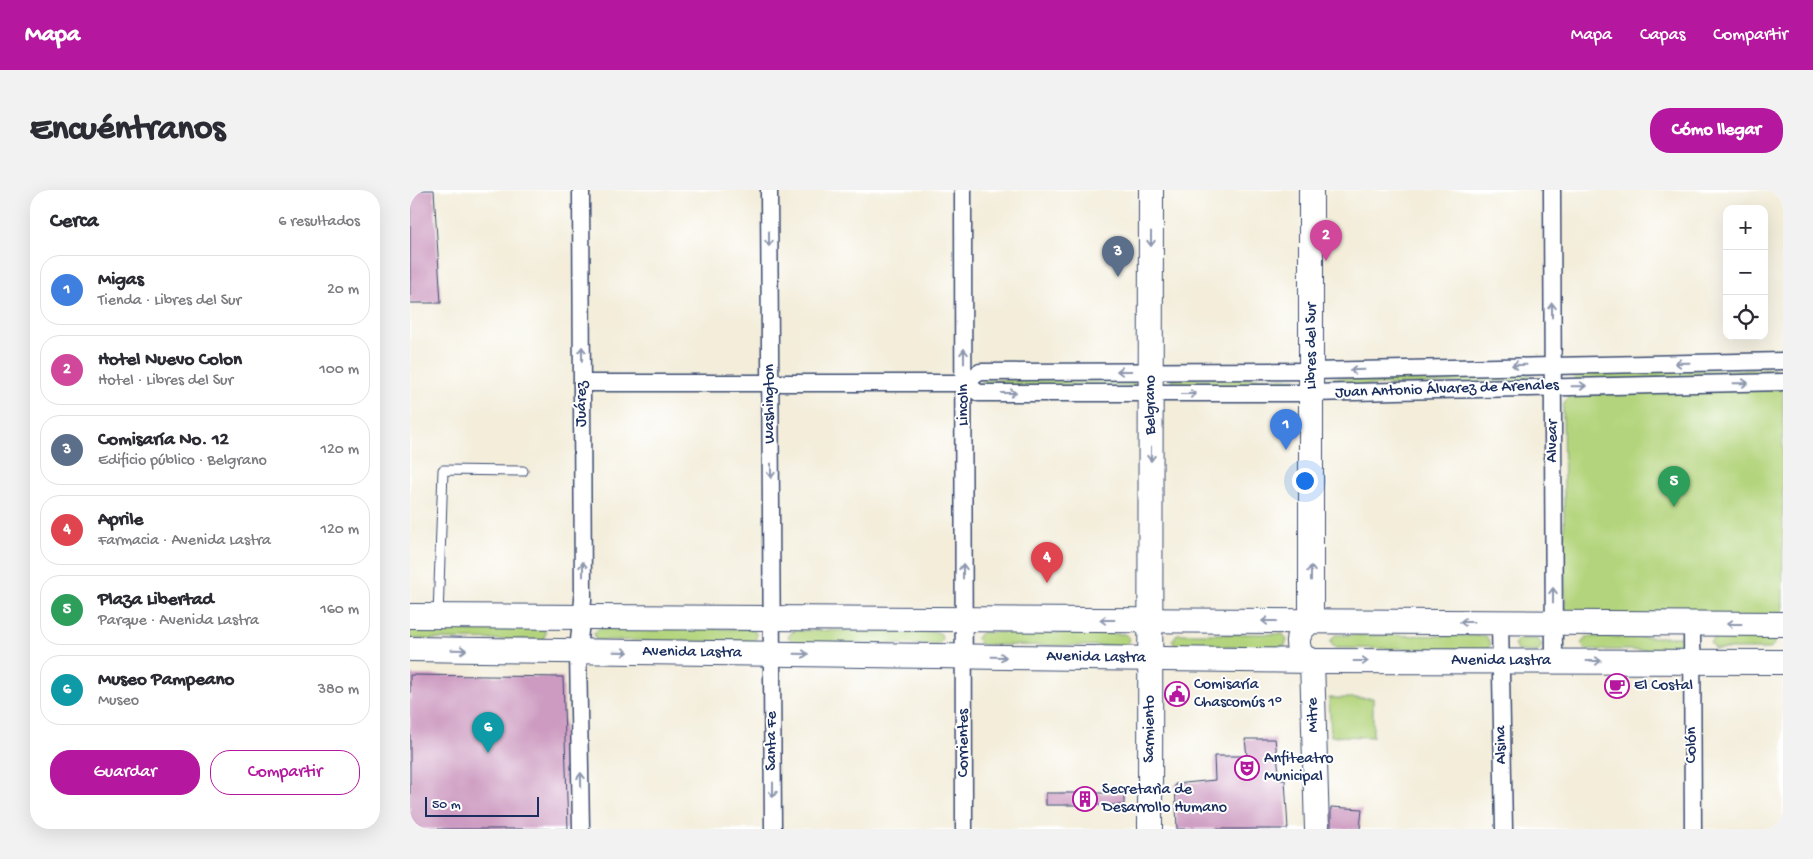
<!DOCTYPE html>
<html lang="es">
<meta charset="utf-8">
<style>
body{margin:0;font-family:"Gochi Hand",sans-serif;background:#f2f2f3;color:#2b2b33}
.controls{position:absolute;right:15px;top:15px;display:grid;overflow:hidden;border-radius:10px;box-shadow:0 5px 20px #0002}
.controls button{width:45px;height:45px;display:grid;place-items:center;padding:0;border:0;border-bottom:1px solid #e1e1e2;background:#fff;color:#2b2b33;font:25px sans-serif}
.scale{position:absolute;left:15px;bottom:12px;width:114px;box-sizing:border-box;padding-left:5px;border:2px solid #1b2f5e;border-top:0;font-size:14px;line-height:18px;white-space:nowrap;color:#1b2f5e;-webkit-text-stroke:4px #fff;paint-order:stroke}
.you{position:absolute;left:894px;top:290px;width:18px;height:18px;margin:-12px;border:4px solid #fff;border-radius:50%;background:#1a73e8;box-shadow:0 0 0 8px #1a73e833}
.badge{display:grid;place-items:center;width:32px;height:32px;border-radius:50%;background:#b5179e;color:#fff;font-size:16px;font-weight:700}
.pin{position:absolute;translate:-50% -41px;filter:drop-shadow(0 1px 2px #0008)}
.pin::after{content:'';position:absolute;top:26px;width:18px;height:15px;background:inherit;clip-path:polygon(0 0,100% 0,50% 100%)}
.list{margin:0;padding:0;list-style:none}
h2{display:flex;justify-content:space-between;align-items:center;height:65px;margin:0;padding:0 20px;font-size:21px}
h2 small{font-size:16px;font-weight:400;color:#7c7c81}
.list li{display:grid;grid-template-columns:32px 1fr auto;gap:15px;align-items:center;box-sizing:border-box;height:70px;margin:0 10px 10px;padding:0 10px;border:1px solid #e1e1e2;border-radius:20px}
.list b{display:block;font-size:19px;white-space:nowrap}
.list p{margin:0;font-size:16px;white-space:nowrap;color:#7c7c81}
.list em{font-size:16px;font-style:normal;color:#7c7c81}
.actions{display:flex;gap:10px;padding:15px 20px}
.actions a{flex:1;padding:11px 0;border:1px solid #b5179e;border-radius:20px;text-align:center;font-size:18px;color:#b5179e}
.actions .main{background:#b5179e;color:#fff}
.icon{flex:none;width:28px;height:28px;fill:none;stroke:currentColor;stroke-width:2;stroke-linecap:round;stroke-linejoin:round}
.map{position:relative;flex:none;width:1373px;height:639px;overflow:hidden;border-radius:20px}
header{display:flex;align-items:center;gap:30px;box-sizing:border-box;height:70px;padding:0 25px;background:#b5179e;color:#fff}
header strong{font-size:24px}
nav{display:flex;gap:28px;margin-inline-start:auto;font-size:18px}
.intro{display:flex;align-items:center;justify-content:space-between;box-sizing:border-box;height:120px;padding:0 30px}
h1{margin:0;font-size:35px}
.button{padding:12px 22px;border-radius:20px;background:#b5179e;color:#fff;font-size:18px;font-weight:700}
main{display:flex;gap:30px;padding:0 30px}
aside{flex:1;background:#fff;border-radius:20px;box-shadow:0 5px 20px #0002}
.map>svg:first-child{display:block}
.green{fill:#b3d47c;stroke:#67826d}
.building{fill:#cd9bc1}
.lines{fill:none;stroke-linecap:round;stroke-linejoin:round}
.lane-casing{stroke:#3b4c71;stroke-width:11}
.street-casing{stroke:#3b4c71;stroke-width:19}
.secondary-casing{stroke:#3b4c71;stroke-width:26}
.lane{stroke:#fff;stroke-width:9}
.street{stroke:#fff;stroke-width:16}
.secondary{stroke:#fff;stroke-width:24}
.oneway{stroke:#8d97ae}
.labels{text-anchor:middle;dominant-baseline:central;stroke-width:4;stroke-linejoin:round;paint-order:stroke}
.street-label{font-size:16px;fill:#1b2f5e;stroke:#fff}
.poi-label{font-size:16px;fill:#1b2f5e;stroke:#fff;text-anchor:start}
</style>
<header>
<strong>Mapa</strong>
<nav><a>Mapa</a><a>Capas</a><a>Compartir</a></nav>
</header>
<div class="intro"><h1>Encuéntranos</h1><a class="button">Cómo llegar</a></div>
<main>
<aside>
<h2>Cerca<small>6 resultados</small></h2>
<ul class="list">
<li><span class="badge" style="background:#3f7fe0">1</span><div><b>Migas</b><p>Tienda · Libres del Sur</p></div><em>20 m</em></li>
<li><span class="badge" style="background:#d1479c">2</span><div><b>Hotel Nuevo Colon</b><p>Hotel · Libres del Sur</p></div><em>100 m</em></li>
<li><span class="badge" style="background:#5c6f8a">3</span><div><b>Comisaría No. 12</b><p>Edificio público · Belgrano</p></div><em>120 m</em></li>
<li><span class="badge" style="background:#e0444e">4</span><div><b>Aprile</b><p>Farmacia · Avenida Lastra</p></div><em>120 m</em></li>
<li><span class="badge" style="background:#2e9e5b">5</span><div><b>Plaza Libertad</b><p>Parque · Avenida Lastra</p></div><em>160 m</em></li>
<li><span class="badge" style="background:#0f9aa8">6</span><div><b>Museo Pampeano</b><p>Museo</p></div><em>380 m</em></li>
</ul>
<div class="actions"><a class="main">Guardar</a><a>Compartir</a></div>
</aside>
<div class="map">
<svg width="1373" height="639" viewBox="0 0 1373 639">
<rect width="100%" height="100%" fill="#fff"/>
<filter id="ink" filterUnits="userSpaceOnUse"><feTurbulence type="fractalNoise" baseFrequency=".02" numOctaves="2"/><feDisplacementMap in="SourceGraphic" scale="10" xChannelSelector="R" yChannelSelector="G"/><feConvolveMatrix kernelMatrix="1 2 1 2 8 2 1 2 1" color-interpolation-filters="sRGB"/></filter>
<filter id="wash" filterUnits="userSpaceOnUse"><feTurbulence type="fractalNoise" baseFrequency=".0096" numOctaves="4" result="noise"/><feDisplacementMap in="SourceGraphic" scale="20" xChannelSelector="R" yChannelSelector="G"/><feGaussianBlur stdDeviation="1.12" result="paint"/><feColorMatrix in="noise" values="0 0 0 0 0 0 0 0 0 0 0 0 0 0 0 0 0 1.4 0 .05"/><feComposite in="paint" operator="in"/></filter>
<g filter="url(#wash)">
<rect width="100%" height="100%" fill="#f3edda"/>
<g class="green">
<polygon points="1364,179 1365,185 1165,190 1162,186 1164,182"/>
<polygon points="1120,184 1121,187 1118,192 921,196 919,192 921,188"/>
<polygon points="763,188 886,188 890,193 889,195 763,196 761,192"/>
<polygon points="726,189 727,193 724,197 574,196 571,192 572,190"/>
<polygon points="1368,199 1373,201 1373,431 1158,425 1155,417 1153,216 1159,205"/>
<polygon points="0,436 132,438 136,443 133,450 0,449"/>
<polygon points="189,438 343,439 347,445 344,452 186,450 184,443"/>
<polygon points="384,440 527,442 531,444 532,450 528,455 384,453 378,447"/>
<polygon points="572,442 715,444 720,449 716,456 572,455 566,449"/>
<polygon points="767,444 873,444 877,450 874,457 767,457 762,451"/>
<polygon points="925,445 1076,446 1081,454 1077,459 925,458 920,452"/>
<polygon points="1305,446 1359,447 1363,449 1364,455 1360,459 1305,459 1300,453"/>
<polygon points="1176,447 1270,447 1274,450 1275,456 1271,460 1176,460 1171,454"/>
<polygon points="1109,449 1127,449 1132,455 1128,462 1107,461 1104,454"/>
<polygon points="919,508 963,508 963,547 921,546"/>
</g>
<g id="blocks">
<g class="building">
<polygon points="0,0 24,0 31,113 0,113"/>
<polygon points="0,485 153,487 158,639 0,639"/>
<polygon points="835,549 865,549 870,590 875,590 878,639 767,639 765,594 805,590 804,566 837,566"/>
<rect x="636" y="603" width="78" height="12"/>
<polygon points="921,617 952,619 950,639 921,639"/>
</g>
</g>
</g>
<g filter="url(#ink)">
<use href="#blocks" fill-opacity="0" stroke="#3b4c71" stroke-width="1"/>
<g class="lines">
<defs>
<polyline id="lane" points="28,426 33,280 113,281"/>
<g id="street">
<polyline points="171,0 173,410 168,461 171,639"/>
<polyline points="359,0 363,639"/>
<polyline points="553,0 554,639"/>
<polyline points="1142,0 1144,471"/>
<polyline points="172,193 554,193 570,182 902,181 1373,171"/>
<polyline points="554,193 569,203 902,203 1373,192"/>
<polyline points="1090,433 1094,639"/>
<polyline points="1282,434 1283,639"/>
</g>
<g id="secondary">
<polyline points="901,0 901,431"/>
<polyline points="0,426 1373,434"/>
<path d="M901 431C888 441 884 451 892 466L902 471"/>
<polyline points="0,459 902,471 1373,472"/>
<polyline points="902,471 907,639"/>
<polyline points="740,639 741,0"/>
</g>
</defs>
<use href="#lane" class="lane-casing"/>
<use href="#street" class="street-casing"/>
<use href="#secondary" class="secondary-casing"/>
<use href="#lane" class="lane"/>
<use href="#street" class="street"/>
<use href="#secondary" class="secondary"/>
</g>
<defs><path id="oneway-shaft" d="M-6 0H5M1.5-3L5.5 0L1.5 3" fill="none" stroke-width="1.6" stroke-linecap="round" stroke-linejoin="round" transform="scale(1.25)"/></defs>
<g class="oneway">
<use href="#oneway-shaft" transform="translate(359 49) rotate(90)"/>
<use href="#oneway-shaft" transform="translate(741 49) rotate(90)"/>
<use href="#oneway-shaft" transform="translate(1142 120) rotate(-90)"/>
<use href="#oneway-shaft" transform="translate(172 164) rotate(-90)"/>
<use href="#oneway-shaft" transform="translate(554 166) rotate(-90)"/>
<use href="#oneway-shaft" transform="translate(1272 173) rotate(179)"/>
<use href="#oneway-shaft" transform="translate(1109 175) rotate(178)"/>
<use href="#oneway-shaft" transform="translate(947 180) rotate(178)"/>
<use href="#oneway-shaft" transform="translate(714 181) rotate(180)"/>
<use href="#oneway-shaft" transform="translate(1331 193) rotate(-1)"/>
<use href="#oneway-shaft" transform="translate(1169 196) rotate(-1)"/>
<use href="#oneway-shaft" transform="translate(599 203)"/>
<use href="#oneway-shaft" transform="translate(779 204)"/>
<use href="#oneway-shaft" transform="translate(741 264) rotate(90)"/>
<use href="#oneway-shaft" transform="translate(361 281) rotate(90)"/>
<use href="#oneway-shaft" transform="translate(173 379) rotate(-90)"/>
<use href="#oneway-shaft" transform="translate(553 381) rotate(-90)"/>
<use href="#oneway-shaft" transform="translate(901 383) rotate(-90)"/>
<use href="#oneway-shaft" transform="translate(1143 405) rotate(-90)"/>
<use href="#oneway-shaft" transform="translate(697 430) rotate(-180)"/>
<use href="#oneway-shaft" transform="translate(859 431) rotate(-180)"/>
<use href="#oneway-shaft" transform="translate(1057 432) rotate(-180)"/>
<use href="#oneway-shaft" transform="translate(1324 434) rotate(-180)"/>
<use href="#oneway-shaft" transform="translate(49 460) rotate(1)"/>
<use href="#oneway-shaft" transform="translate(211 462) rotate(1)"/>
<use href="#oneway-shaft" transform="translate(391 464) rotate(1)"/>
<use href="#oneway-shaft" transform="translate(589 467) rotate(1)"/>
<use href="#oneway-shaft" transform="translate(951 471)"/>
<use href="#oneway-shaft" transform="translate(1184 471)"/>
<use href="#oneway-shaft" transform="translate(171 590) rotate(-91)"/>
<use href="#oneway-shaft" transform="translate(363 600) rotate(90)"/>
</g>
</g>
<defs>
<symbol id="cafe-ring" viewBox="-11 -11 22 22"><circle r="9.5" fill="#fff" stroke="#b5179e" stroke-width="1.5"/><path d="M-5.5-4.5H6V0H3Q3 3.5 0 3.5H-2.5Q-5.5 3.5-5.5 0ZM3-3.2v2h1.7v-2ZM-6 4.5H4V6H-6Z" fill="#b5179e"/></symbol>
<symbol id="civic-ring" viewBox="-11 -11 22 22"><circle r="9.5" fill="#fff" stroke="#b5179e" stroke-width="1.5"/><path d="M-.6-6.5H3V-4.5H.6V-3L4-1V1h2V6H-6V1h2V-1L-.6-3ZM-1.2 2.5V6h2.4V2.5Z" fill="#b5179e"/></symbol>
<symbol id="theatre-ring" viewBox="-11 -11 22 22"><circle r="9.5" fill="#fff" stroke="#b5179e" stroke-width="1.5"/><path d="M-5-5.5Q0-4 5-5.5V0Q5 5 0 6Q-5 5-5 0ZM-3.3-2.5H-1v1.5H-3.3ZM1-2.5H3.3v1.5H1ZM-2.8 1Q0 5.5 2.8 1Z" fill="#b5179e"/></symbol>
<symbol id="building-ring" viewBox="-11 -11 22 22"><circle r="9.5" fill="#fff" stroke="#b5179e" stroke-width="1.5"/><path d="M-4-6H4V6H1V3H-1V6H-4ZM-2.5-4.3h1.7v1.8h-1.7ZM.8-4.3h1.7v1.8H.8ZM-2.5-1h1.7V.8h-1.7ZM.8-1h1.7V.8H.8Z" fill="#b5179e"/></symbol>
</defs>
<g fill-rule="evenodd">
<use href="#cafe-ring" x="1193" y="482" width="28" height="28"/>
<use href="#civic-ring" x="753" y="490" width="28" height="28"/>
<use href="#theatre-ring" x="823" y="564" width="28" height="28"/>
<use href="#building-ring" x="661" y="595" width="28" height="28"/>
</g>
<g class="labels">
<g class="street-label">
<text transform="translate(902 156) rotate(-90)">Libres del Sur</text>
<text transform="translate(1037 200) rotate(-2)">Juan Antonio Álvarez de Arenales</text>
<text transform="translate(172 214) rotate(-90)">Juárez</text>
<text transform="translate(360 214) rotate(-90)">Washington</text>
<text transform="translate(554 215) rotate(-90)">Lincoln</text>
<text transform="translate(741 215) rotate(-90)">Belgrano</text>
<text transform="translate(1143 251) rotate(-90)">Alvear</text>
<text transform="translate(282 463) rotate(1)">Avenida Lastra</text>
<text transform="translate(686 468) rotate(1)">Avenida Lastra</text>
<text x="1091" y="471">Avenida Lastra</text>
<text transform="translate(904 525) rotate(-91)">Mitre</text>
<text transform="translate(740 539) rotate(-90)">Sarmiento</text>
<text transform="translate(362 551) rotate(-90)">Santa Fe</text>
<text transform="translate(554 553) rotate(-90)">Corrientes</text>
<text transform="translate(1092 555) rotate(-91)">Alsina</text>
<text transform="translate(1282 555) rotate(-90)">Colón</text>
</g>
<g class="poi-label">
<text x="784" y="495">Comisaría<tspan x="784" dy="18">Chascomús 1°</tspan></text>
<text x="1224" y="496">El Costal</text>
<text x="854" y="569">Anfiteatro<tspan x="854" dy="18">Municipal</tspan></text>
<text x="692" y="600">Secretarìa de<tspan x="692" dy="18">Desarrollo Humano</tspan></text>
</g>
</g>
</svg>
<div class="controls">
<button>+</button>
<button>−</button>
<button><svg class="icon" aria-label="locate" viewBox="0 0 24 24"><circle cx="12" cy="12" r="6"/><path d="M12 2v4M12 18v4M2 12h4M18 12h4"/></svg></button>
</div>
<div class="scale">50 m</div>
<div class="you"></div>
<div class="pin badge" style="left:876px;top:260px;background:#3f7fe0">1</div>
<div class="pin badge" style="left:916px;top:71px;background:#d1479c">2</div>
<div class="pin badge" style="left:708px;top:87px;background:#5c6f8a">3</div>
<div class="pin badge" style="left:637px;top:393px;background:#e0444e">4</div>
<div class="pin badge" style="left:1264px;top:317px;background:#2e9e5b">5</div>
<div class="pin badge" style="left:78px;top:563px;background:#0f9aa8">6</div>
</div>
</main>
